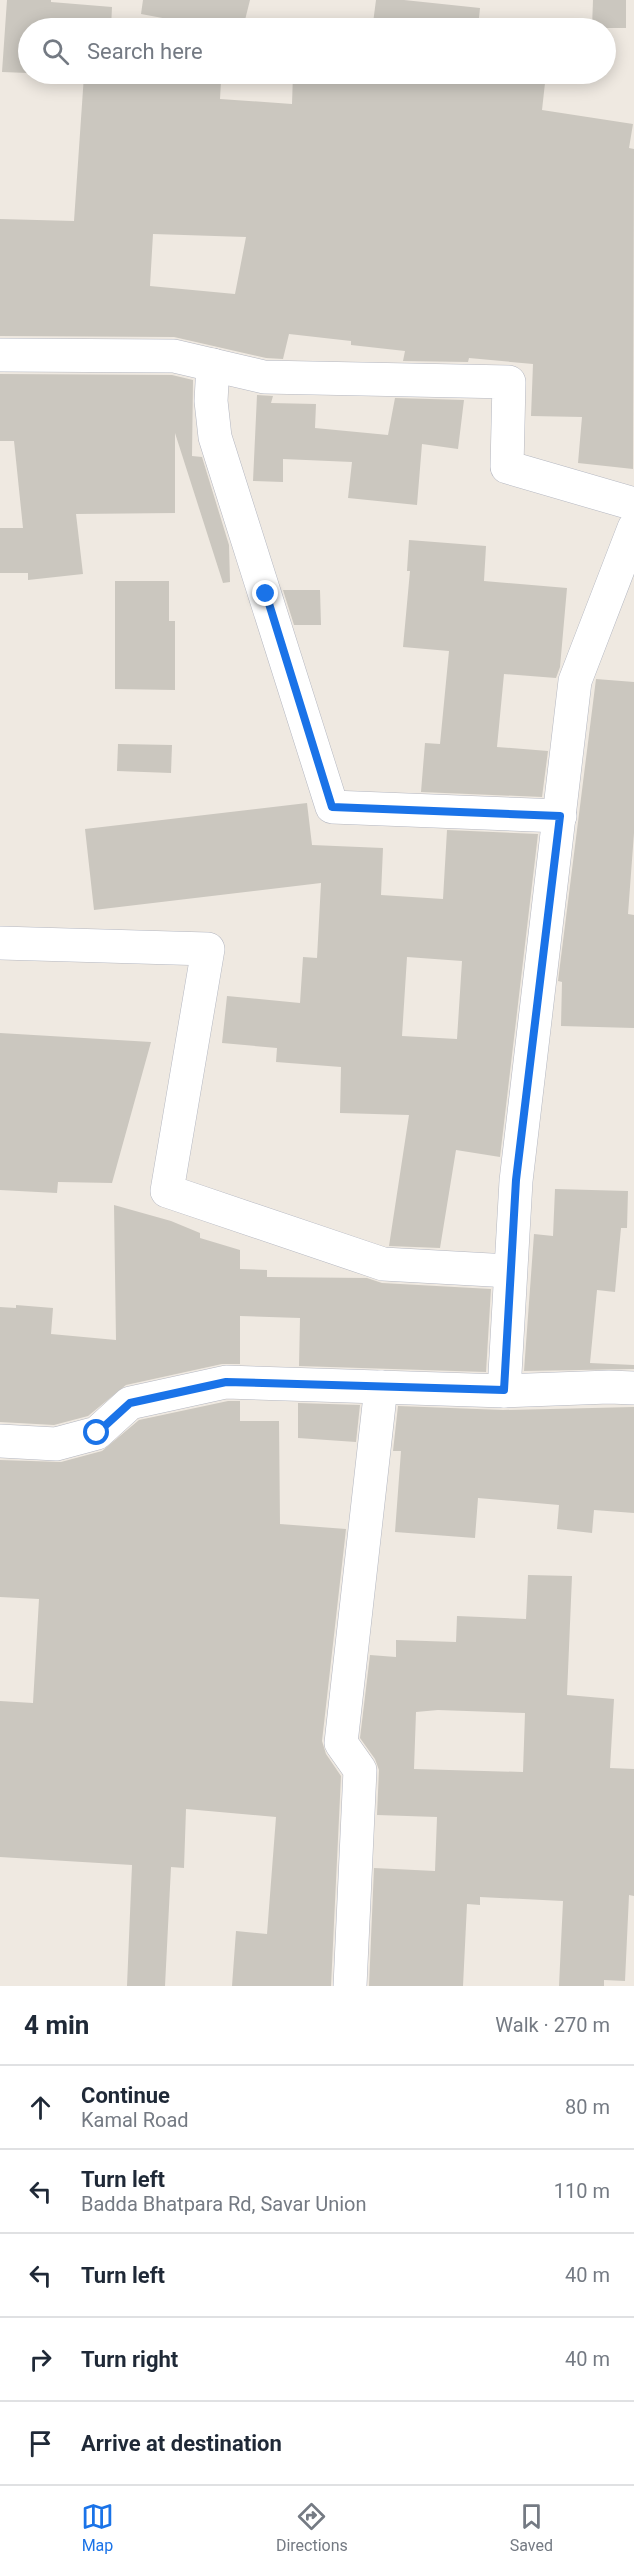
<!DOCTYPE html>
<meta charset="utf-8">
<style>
body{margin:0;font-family:Roboto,sans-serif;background:#f6f6f7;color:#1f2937}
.stop{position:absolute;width:18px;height:18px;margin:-14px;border:4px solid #1a73e8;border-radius:50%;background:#fff}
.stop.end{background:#1a73e8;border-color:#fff;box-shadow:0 2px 6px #0008}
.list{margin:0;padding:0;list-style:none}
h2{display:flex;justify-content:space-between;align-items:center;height:78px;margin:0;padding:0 24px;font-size:26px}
h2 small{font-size:20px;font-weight:400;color:#747a83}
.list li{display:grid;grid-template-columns:39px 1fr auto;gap:18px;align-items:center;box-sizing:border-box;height:84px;padding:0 24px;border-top:2px solid #e0e1e3}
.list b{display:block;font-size:22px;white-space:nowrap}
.list p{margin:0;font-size:20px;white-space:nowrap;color:#747a83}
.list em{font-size:20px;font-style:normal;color:#747a83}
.icon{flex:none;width:33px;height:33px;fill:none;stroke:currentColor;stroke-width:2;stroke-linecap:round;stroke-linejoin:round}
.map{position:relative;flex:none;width:634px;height:1986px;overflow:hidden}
.search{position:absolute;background:#fff;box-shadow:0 3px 15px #0003;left:18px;right:18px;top:18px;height:66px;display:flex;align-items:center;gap:15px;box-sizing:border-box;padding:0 21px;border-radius:33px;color:#747a83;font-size:22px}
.sheet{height:498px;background:#fff}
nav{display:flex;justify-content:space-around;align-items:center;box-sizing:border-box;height:84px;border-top:2px solid #e0e1e3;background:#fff;font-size:16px;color:#747a83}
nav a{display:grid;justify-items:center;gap:3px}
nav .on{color:#1a73e8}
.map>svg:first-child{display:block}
.building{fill:#cbc7bf;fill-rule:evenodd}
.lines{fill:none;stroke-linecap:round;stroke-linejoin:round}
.minor-casing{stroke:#b4b7c1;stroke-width:34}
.minor{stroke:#fff;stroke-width:33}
.route{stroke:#1a73e8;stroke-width:8}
</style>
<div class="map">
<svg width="634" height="1986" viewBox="0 0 634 1986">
<rect width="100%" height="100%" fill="#efe9e1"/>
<g class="building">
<polygon points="7,0 51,0 51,2 112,7 111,28 28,28 28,73 2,72"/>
<polygon points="143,0 250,0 243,28 199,28 200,25 141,14"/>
<polygon points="376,0 404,0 480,8 478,28 358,28 359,22 373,23"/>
<polygon points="593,0 626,0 626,28 592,28"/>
<path d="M293 74H546L542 110 633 124 629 148 634 149 633 469 578 463 582 417 531 416 533 364 469 358 468 362 403 361 405 351 351 345V341L289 334 283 359 266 358 174 337 0 336V219L74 221 84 75 172 81 173 77 221 81 220 99 292 104ZM153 234 246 237 235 294 150 286Z"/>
<polygon points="0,374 172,375 193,380 192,456 202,457 229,545 230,582 223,583 175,433 175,513 76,514 83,574 28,580 28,573 0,573 0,528 23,528 14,441 0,441"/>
<polygon points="257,395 273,396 271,403 316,404 315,428 388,435 395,398 464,400 458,449 422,444 417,505 348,498 352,462 283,459 283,482 253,481"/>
<polygon points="409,540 486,546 484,581 567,588 560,667 556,678 504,674 497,747 548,751 542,797 421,792 425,743 440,744 449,651 403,647 410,571 407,571"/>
<polygon points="115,581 169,581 169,621 175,621 175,690 115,689"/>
<polygon points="283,590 320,590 321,625 294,625"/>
<polygon points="596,679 634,682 634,833 628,914 634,915 634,1028 561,1026 562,982 558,981"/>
<polygon points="118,744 172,745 171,773 117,771"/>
<path d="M307 803 312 845 383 848 381 895 443 899 447 830 538 834 500 1157 456 1150 440 1248 389 1246 409 1115 340 1113 341 1067 276 1062 277 1048 222 1043 227 996 300 1003 303 957 317 958 321 883 94 910 85 829ZM407 957 462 961 457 1039 402 1036Z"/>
<polygon points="0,1033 151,1042 112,1183 58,1182 57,1193 0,1190"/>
<polygon points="555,1189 628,1191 627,1228 621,1228 615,1292 597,1290 590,1363 634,1365 634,1369 524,1371 534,1234 553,1236"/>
<polygon points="114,1205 171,1221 200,1233 200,1238 240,1250 240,1269 267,1270 267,1277 367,1278 382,1283 491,1289 486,1372 299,1366 300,1318 240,1316 240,1364 222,1364 126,1385 88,1416 54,1425 0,1422 0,1307 16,1308 16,1305 53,1308 51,1334 116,1340"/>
<polygon points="228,1401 240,1401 240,1421 279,1421 280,1524 346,1529 322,1741 326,1754 341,1776 331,1986 232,1986 236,1931 267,1934 276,1817 186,1809 184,1868 171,1867 165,1986 127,1986 132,1865 0,1857 0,1701 33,1703 39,1599 0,1597 0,1460 61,1462 102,1451 139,1420"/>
<polygon points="298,1403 360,1405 356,1442 298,1438"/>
<polygon points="398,1406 503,1410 634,1407 634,1513 594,1510 592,1533 557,1529 559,1505 478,1498 475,1538 395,1532 401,1451 393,1451"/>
<path d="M528 1575 572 1576 567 1695 614 1699 610 1768 634 1769V1896L629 1895 625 1981 604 1980V1986H559L563 1901 480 1897V1905L467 1904 463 1986H369L374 1868 435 1871 437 1817 377 1815 379 1770 375 1759 360 1738 370 1655 396 1657V1640L456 1642 457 1616 526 1619ZM438 1710 525 1713 523 1772 414 1769 416 1712Z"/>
</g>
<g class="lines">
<defs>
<g id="minor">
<polyline points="0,355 174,356 264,377 509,382 507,467 634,504"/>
<polyline points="213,365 211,401 215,437 332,807 560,816"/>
<polyline points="0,943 208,949 167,1191 383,1264 510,1271"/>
<polyline points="504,1391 516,1181 575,681 634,528"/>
<polyline points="0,1441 56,1444 97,1433 130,1403 226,1382 504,1391 609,1387 634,1388"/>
<polyline points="350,1986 360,1770 341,1743 381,1387"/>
</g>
</defs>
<use href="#minor" class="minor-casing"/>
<use href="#minor" class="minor"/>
</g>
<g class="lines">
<polyline class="route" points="97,1433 130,1403 226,1382 504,1390 516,1180 560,816 332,807 266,594"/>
</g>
</svg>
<div class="stop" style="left:97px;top:1433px"></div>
<div class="stop end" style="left:266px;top:594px"></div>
<div class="search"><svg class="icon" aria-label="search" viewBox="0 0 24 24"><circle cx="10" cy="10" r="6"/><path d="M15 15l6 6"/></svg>Search here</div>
</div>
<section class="sheet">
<h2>4 min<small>Walk · 270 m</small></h2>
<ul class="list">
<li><svg class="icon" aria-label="ahead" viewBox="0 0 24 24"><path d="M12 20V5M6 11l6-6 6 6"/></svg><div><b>Continue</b><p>Kamal Road</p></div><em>80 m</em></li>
<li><svg class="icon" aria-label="left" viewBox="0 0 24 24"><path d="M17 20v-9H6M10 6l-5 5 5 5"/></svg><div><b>Turn left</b><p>Badda Bhatpara Rd, Savar Union</p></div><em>110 m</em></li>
<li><svg class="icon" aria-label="left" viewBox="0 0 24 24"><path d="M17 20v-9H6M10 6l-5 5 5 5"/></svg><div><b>Turn left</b></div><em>40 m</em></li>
<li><svg class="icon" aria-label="right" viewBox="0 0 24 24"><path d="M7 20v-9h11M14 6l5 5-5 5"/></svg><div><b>Turn right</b></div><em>40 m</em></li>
<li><svg class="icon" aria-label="arrive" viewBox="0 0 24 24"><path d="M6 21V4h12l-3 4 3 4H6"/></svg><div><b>Arrive at destination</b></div></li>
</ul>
</section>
<nav>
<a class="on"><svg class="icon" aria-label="map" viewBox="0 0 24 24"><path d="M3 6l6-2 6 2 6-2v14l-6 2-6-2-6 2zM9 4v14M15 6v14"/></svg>Map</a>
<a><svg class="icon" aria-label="directions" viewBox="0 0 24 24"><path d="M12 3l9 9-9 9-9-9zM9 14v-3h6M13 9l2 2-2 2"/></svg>Directions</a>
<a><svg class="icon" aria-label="saved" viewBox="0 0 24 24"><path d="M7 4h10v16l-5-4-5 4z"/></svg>Saved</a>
</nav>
